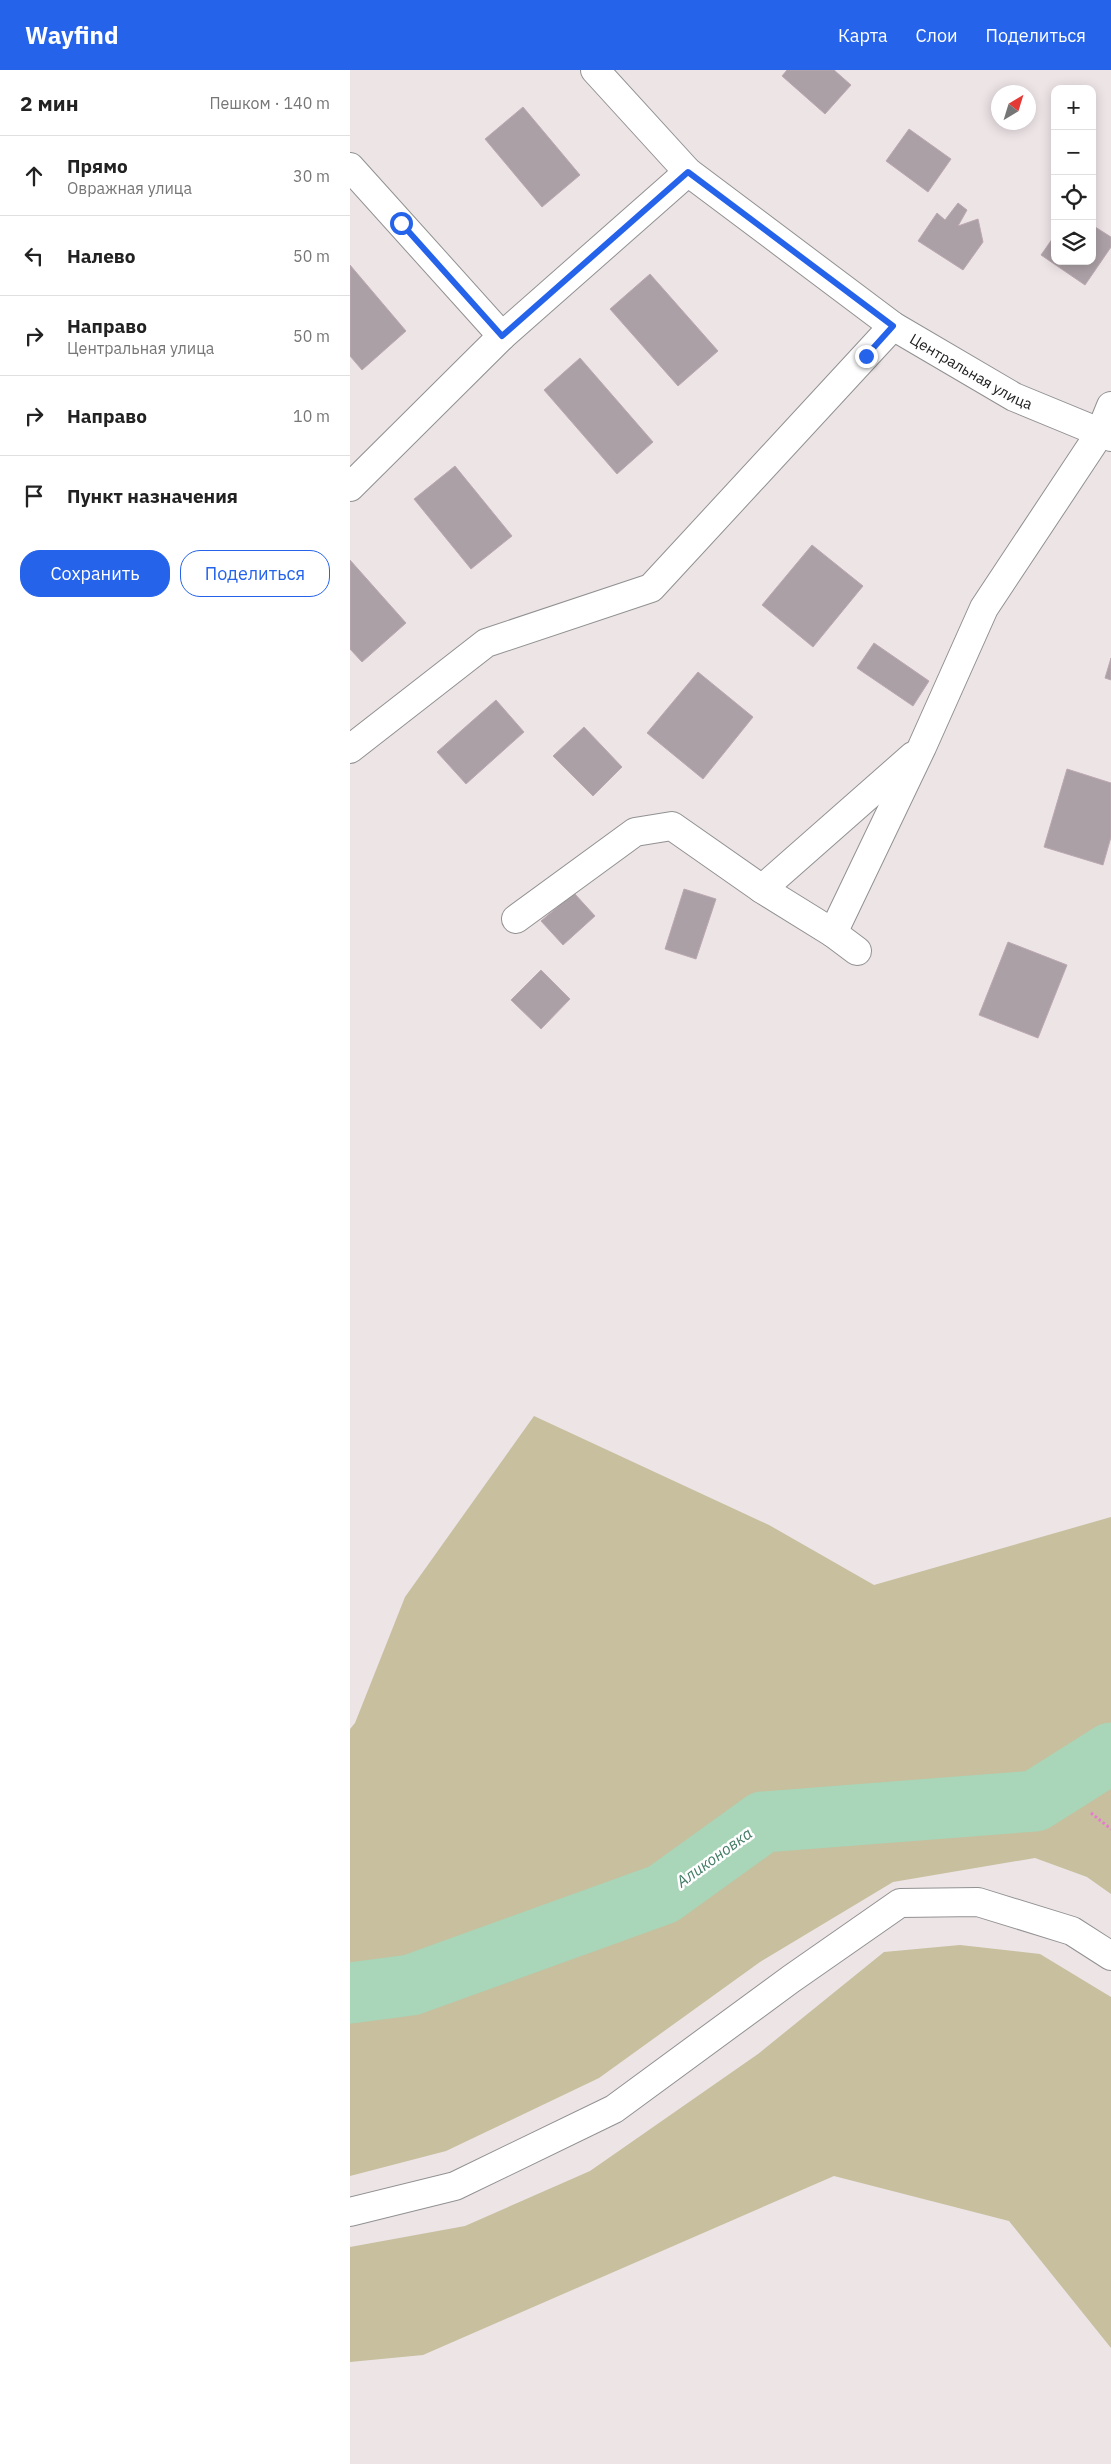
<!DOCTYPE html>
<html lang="ru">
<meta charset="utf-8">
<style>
body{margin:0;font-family:"IBM Plex Sans",sans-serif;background:#f6f6f6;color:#222}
.controls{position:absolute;right:15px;top:15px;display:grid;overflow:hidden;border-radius:10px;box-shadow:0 2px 12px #0003}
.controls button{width:45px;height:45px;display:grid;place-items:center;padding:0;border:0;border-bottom:1px solid #e0e0e0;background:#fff;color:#222;font:25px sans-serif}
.compass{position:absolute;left:641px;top:15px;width:45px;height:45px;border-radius:50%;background:#fff;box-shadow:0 2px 12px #0003;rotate:38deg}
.stop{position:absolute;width:15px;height:15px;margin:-11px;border:4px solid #2563eb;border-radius:50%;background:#fff}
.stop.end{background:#2563eb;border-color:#fff;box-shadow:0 1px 5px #0008}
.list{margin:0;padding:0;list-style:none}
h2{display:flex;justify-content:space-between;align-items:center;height:65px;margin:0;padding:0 20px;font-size:21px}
h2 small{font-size:16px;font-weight:400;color:#767676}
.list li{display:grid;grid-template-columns:32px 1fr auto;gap:15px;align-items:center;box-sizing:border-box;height:80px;padding:0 20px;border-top:1px solid #e0e0e0}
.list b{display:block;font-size:19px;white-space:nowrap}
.list p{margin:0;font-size:16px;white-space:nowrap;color:#767676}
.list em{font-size:16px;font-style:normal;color:#767676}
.actions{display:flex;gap:10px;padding:15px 20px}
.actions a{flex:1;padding:11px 0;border:1px solid #2563eb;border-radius:20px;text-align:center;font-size:18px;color:#2563eb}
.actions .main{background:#2563eb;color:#fff}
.icon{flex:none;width:28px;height:28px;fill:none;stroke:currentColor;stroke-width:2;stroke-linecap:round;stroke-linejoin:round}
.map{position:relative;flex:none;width:761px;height:2394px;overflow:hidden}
header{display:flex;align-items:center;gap:30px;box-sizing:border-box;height:70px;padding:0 25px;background:#2563eb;color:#fff}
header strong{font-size:24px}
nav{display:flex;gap:28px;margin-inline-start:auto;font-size:18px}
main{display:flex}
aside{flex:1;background:#fff}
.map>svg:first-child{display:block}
.forest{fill:#c7bf9d}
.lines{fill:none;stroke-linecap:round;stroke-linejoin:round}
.river{stroke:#a9d5b8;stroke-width:61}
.building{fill:#aba0a5;stroke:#bda8b2}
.minor-casing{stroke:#919191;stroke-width:30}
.path{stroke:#e879d2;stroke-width:3;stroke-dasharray:2.5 2.5;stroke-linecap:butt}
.minor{stroke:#fff;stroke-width:28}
.route{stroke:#2563eb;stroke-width:6}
.labels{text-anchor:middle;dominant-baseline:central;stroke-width:5;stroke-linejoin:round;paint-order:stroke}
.street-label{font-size:15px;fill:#1d1d1d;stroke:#fff}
.water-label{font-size:16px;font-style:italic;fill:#447c66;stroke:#fff}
</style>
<header>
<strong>Wayfind</strong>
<nav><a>Карта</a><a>Слои</a><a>Поделиться</a></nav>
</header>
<main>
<aside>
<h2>2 мин<small>Пешком · 140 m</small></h2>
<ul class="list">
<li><svg class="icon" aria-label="ahead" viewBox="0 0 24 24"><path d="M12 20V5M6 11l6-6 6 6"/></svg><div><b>Прямо</b><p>Овражная улица</p></div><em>30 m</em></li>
<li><svg class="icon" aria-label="left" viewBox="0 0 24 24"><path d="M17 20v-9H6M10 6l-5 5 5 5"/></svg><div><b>Налево</b></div><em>50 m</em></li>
<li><svg class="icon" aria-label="right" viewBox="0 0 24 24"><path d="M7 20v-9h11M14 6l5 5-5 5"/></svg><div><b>Направо</b><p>Центральная улица</p></div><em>50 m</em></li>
<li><svg class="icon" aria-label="right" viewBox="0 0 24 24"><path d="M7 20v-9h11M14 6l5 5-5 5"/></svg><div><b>Направо</b></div><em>10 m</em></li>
<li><svg class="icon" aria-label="arrive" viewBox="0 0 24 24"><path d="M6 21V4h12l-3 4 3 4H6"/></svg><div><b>Пункт назначения</b></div></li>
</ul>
<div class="actions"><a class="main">Сохранить</a><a>Поделиться</a></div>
</aside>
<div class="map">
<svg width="761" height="2394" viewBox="0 0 761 2394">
<rect width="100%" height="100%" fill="#ede4e6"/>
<g class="forest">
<polygon points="184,1346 419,1455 524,1515 761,1447 761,1824 737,1807 685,1788 543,1812 410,1892 249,2008 96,2081 0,2106 0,1659 5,1653 55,1527"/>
<polygon points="610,1875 690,1884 761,1927 761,2278 659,2151 484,2106 73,2285 0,2292 0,2177 115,2156 240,2101 408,1984 534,1882"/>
</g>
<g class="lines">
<polyline class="river" points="0,1923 61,1915 313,1824 413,1752 685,1731 761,1683"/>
</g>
<g class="building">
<polygon points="437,0 484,0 501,15 475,44 432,6"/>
<polygon points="173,37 230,105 192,137 135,69"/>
<polygon points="559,59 601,89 578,122 536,91"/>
<polygon points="608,133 617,140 608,156 628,149 633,172 613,200 568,171 587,143 595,150"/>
<polygon points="742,155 761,167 761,177 735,215 691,185 705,165 705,191 742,191"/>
<polygon points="0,195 56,261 12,300 0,286"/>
<polygon points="300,204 368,281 328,316 260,239"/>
<polygon points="230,288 303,372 267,404 194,320"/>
<polygon points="105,396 162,466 121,499 64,429"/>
<polygon points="462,475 513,516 463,577 412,535"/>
<polygon points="0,490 56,553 12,592 0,579"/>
<polygon points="524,573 579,611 563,636 507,598"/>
<polygon points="761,588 761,610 755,608"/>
<polygon points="348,602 403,647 353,709 297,663"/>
<polygon points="146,630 174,662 116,714 87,682"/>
<polygon points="234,657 272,697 243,726 203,686"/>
<polygon points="717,699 761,713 761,767 753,795 694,777"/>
<polygon points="334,819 366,829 346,889 315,879"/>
<polygon points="224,823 245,846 213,875 191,851"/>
<polygon points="658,872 717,895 688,968 629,945"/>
<polygon points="191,900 220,929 191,959 161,930"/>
</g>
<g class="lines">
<defs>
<g id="minor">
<path id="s1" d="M245 0 338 102 543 256 664 327 761 367"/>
<polyline points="0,97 152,266"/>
<polyline points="0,417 152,266 338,102"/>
<polyline points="0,679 136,573 301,518 543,256"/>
<polyline points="412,819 483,863 507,881"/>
<polyline points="166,849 285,762 322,756 412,819 563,686"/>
<polyline points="483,863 572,677 634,538 750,363 761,336"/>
<polyline points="0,2142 105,2116 264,2039 441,1909 550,1833 628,1832 722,1861 761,1886"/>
</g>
</defs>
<use href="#minor" class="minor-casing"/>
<polyline class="path" points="741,1743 761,1759"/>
<use href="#minor" class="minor"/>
</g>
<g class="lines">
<polyline class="route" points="51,153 152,266 338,102 543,256 516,286"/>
</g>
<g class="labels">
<g class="street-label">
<text stroke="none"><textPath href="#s1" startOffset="485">Центральная улица</textPath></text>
</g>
<g class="water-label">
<text transform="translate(364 1787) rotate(-36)">Аликоновка</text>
</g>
</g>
</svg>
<div class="controls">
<button>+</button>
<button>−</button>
<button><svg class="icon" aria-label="locate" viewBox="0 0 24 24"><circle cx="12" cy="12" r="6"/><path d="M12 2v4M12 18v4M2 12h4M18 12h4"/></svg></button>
<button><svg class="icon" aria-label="layers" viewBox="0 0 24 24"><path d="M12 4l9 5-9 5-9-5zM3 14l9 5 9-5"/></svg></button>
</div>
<svg class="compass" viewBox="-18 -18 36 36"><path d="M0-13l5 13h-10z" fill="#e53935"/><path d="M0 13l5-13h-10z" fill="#767676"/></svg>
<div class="stop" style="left:51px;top:153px"></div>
<div class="stop end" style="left:516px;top:286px"></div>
</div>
</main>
